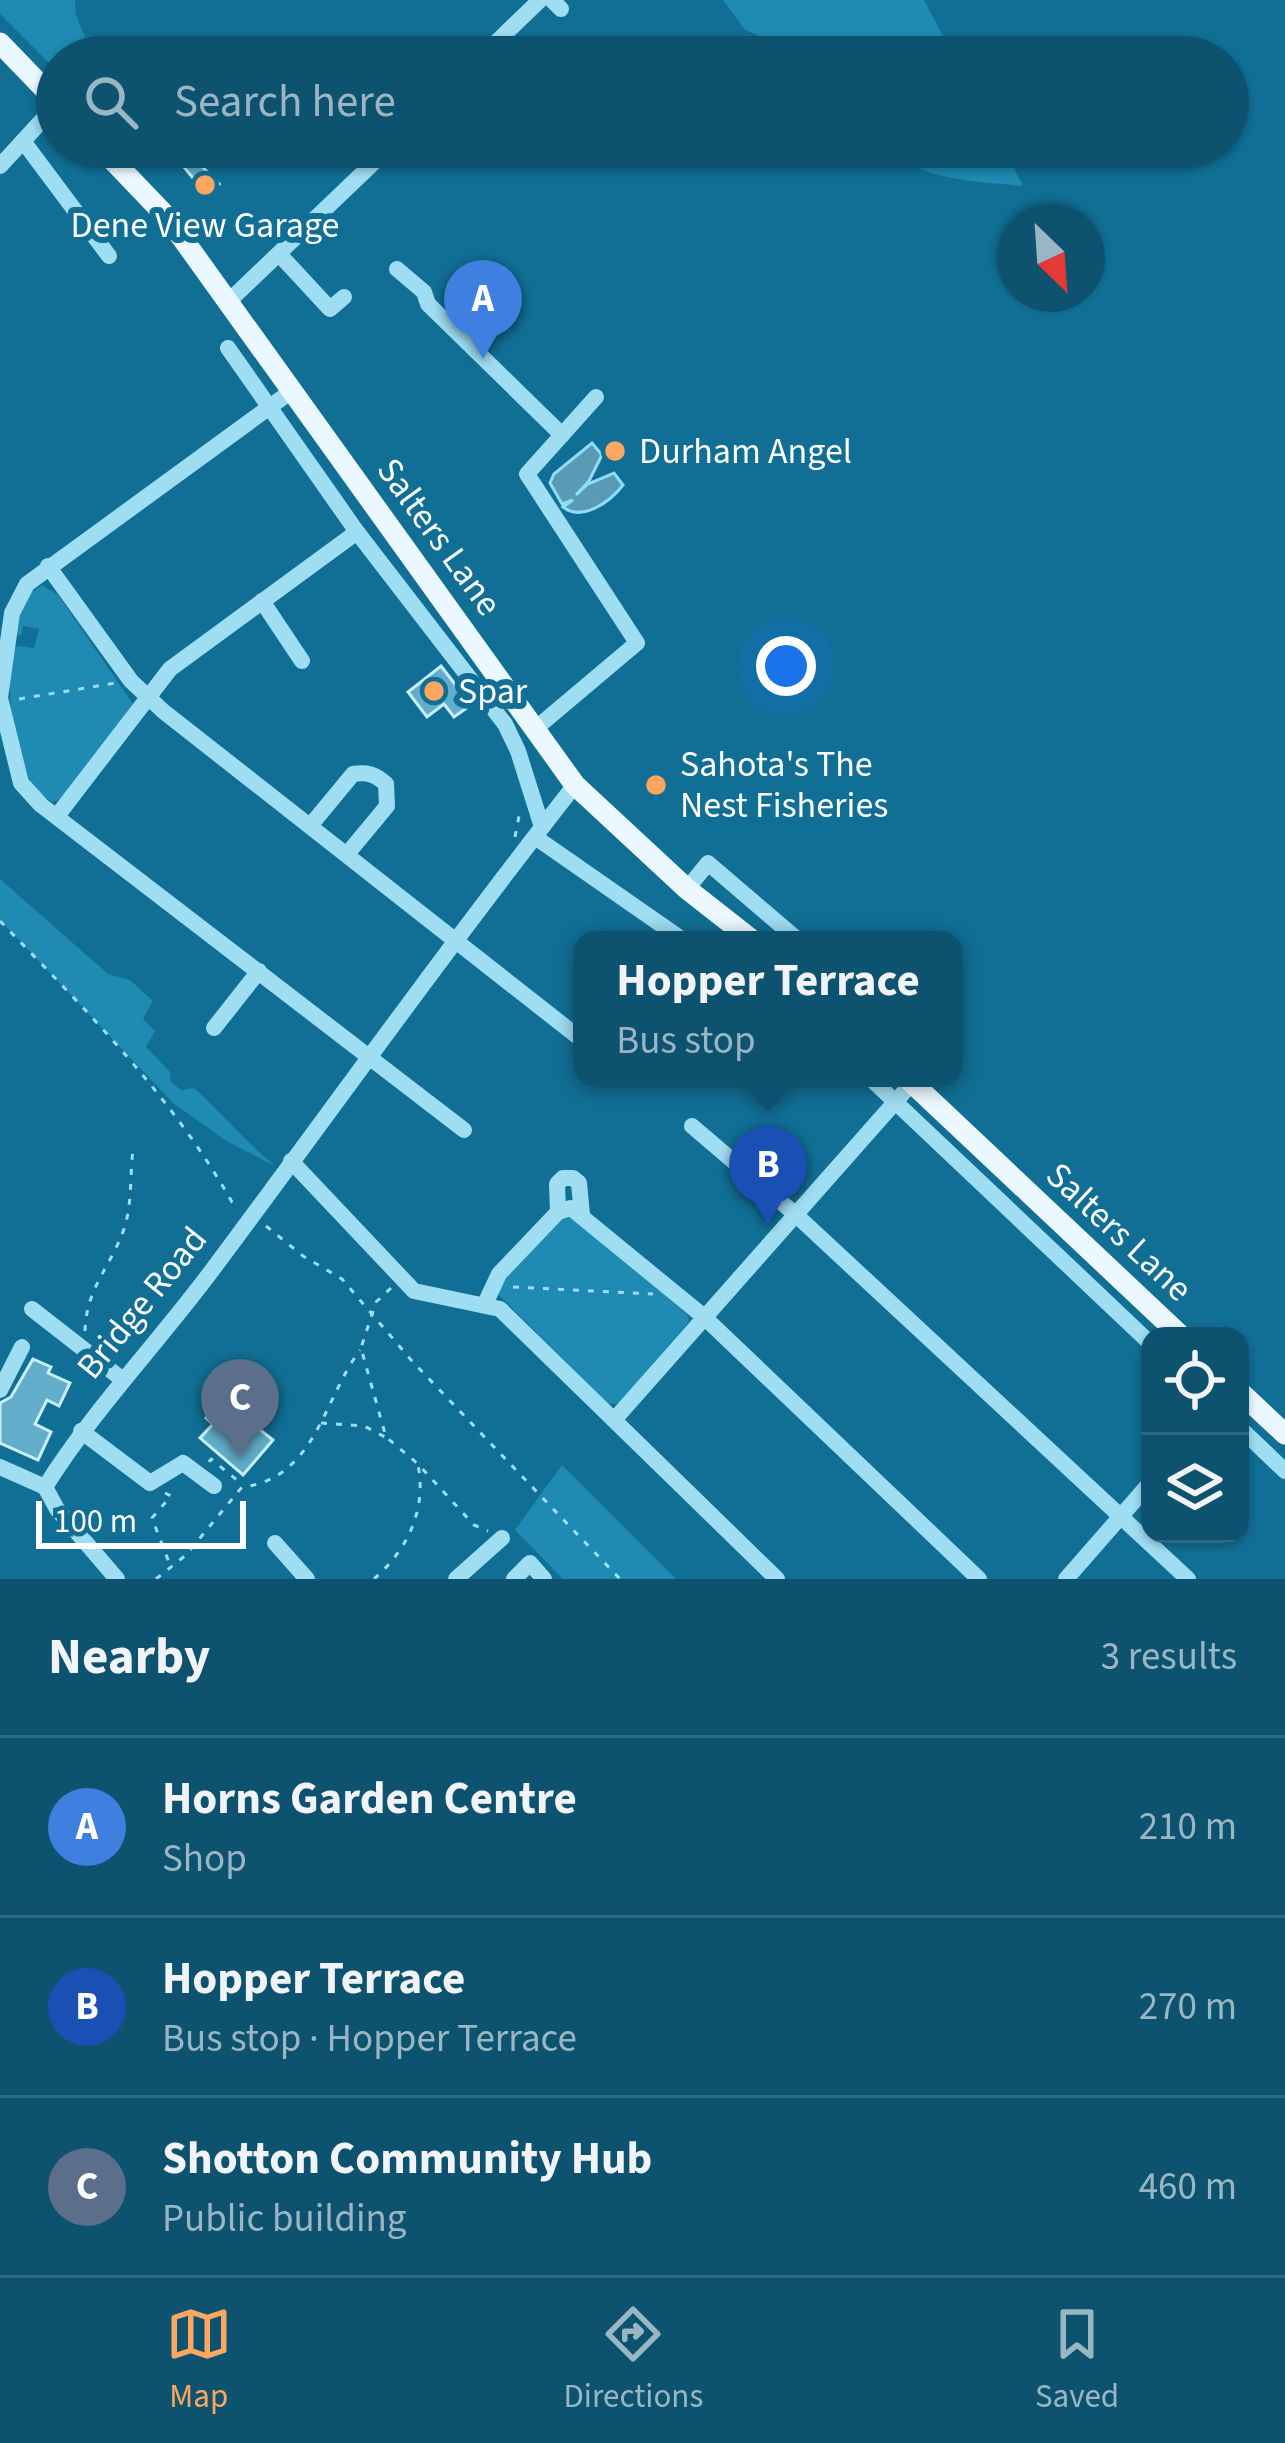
<!DOCTYPE html>
<meta charset="utf-8">
<style>
body{margin:0;font-family:"Source Sans 3",sans-serif;background:#1b5d78;color:#f1f3f6}
.controls{position:absolute;right:36px;bottom:36px;display:grid;overflow:hidden;border-radius:24px;box-shadow:0 3px 9px #0004}
.controls button{width:108px;height:108px;display:grid;place-items:center;padding:0;border:0;border-bottom:3px solid #2d6983;background:#0d5370;color:#f1f3f6;font:60px sans-serif}
.compass{position:absolute;left:997px;top:204px;width:108px;height:108px;border-radius:50%;background:#0d5370;box-shadow:0 3px 9px #0004;rotate:155deg}
.scale{position:absolute;left:36px;bottom:30px;width:210px;box-sizing:border-box;padding-left:12px;border:6px solid #fff;border-top:0;font-size:33px;line-height:42px;white-space:nowrap;color:#fff;-webkit-text-stroke:9px #116f95;paint-order:stroke}
.you{position:absolute;left:786px;top:666px;width:42px;height:42px;margin:-30px;border:9px solid #fff;border-radius:50%;background:#1a73e8;box-shadow:0 0 0 18px #1a73e833}
.badge{display:grid;place-items:center;width:78px;height:78px;border-radius:50%;background:#ffa661;color:#fff;font-size:39px;font-weight:700}
.pin{position:absolute;translate:-50% -99px;filter:drop-shadow(0 3px 6px #0008)}
.pin::after{content:'';position:absolute;top:63px;width:42px;height:36px;background:inherit;clip-path:polygon(0 0,100% 0,50% 100%)}
.popup{position:absolute;left:573px;top:931px;width:390px;height:156px;box-sizing:border-box;display:grid;place-content:center;border-radius:24px;background:#0d5370;filter:drop-shadow(0 3px 9px #0005);font-size:39px;white-space:nowrap;color:#9ab6c3}
.popup b{font-size:45px;color:#f1f3f6}
.popup::after{content:'';position:absolute;left:50%;top:100%;margin-left:-24px;border:24px solid transparent;border-top-color:#0d5370}
.list{margin:0;padding:0;list-style:none}
h2{display:flex;justify-content:space-between;align-items:center;height:156px;margin:0;padding:0 48px;font-size:51px}
h2 small{font-size:39px;font-weight:400;color:#9ab6c3}
.list li{display:grid;grid-template-columns:78px 1fr auto;gap:36px;align-items:center;box-sizing:border-box;height:180px;padding:0 48px;border-top:3px solid #2d6983}
.list b{display:block;font-size:45px;white-space:nowrap}
.list p{margin:0;font-size:39px;white-space:nowrap;color:#9ab6c3}
.list em{font-size:39px;font-style:normal;color:#9ab6c3}
.icon{flex:none;width:66px;height:66px;fill:none;stroke:currentColor;stroke-width:2;stroke-linecap:round;stroke-linejoin:round}
.map{position:relative;flex:none;width:1285px;height:1579px;overflow:hidden}
.search{position:absolute;background:#0d5370;box-shadow:0 3px 9px #0004;left:36px;right:36px;top:36px;height:132px;display:flex;align-items:center;gap:30px;box-sizing:border-box;padding:0 42px;border-radius:66px;color:#9ab6c3;font-size:45px}
.sheet{height:696px;background:#0d5370}
nav{display:flex;justify-content:space-around;align-items:center;box-sizing:border-box;height:168px;border-top:3px solid #2d6983;background:#0d5370;font-size:33px;color:#9ab6c3}
nav a{display:grid;justify-items:center;gap:6px}
nav .on{color:#ffa661}
.map>svg:first-child{display:block}
.green{fill:#1f8ab2}
.water{fill:#599ab4;stroke:#90ddf7;stroke-width:3}
.building{fill:#62aeca;stroke:#c7effe;stroke-width:3}
.lines{fill:none;stroke-linecap:round;stroke-linejoin:round}
.path{stroke:#9fddf3;stroke-width:3;stroke-dasharray:6 9;stroke-linecap:butt}
.minor{stroke:#9fddf3;stroke-width:16}
.major{stroke:#ebf8ff;stroke-width:21}
.poi-dot{fill:#ffa661;stroke:#116f95;stroke-width:4.5}
.labels{text-anchor:middle;dominant-baseline:central;stroke-width:12;stroke-linejoin:round;paint-order:stroke}
.poi-label{font-size:36px;fill:#fff;stroke:#116f95;text-anchor:start}
.street-label{font-size:36px;fill:#fff;stroke:#116f95}
</style>
<div class="map">
<svg width="1285" height="1579" viewBox="0 0 1285 1579">
<rect width="100%" height="100%" fill="#116f95"/>
<g class="green">
<polygon points="0,0 75,0 76,15 93,57 57,57 57,71 0,14"/>
<polygon points="723,0 924,0 954,57 810,57 745,30"/>
<path d="M891 147H1003L1023 186C987 182 912 181 891 147Z"/>
<path d="M42 585 58 595 133 704 63 798 53 802C10 784 9 692 9 651L18 646 34 648 39 629 23 626 21 636 14 633 26 596Z"/>
<path d="M0 879 108 974 130 980 153 1001 143 1019 155 1031 146 1047 170 1072 171 1082 181 1090 194 1088C223 1114 245 1141 275 1166L228 1142 173 1103 0 920Z"/>
<polygon points="573,1217 688,1315 689,1322 619,1403 609,1404 498,1294 505,1280 560,1220"/>
<polygon points="562,1465 676,1579 563,1579 515,1530"/>
</g>
<path class="water" d="M592 443 602 455 589 481 576 495 588 484 614 473 623 485C610 502 582 522 563 507L573 500 562 504 550 483 554 474Z"/>
<g class="building">
<polygon points="183,147 219,184 207,195 174,155"/>
<polygon points="441,666 471,705 454,717 444,704 427,717 408,692"/>
<polygon points="33,1359 51,1367 48,1373 70,1383 59,1406 47,1400 35,1424 51,1432 38,1460 0,1443 0,1403 11,1397"/>
<polygon points="215,1407 246,1434 254,1425 273,1440 243,1475 200,1438 213,1424 206,1418"/>
</g>
<g class="lines">
<g class="path">
<polyline points="19,699 116,683"/>
<polyline points="515,837 520,811"/>
<path d="M0 921C85 1009 172 1096 232 1202L238 1206"/>
<polyline points="266,1226 303,1256 342,1279 412,1361 620,1579"/>
<polyline points="513,1287 653,1294"/>
<polyline points="391,1288 376,1302 361,1348 386,1437 418,1464 474,1525 488,1531"/>
<path d="M85 1331C86 1287 112 1266 125 1226 132 1202 130 1174 133 1149"/>
<polyline points="321,1423 364,1426 385,1437"/>
<polyline points="209,1462 211,1459 243,1485"/>
<polyline points="165,1493 171,1496 152,1518 170,1565"/>
<path d="M156 1579 186 1555 242 1487C315 1479 323 1400 360 1350"/>
<path d="M374 1579C407 1550 427 1510 418 1465"/>
</g>
<g class="minor">
<polyline points="552,0 561,9"/>
<polyline points="481,57 540,0"/>
<polyline points="23,141 109,256"/>
<polyline points="0,166 57,104"/>
<polyline points="280,255 330,309 344,297"/>
<polyline points="397,269 424,292 428,304 562,435"/>
<polyline points="229,301 390,147"/>
<polyline points="228,348 357,532 505,724 518,751 542,827"/>
<polyline points="293,390 27,584 12,613 0,698 21,783 41,805 464,1130"/>
<polyline points="48,566 131,681 163,711 582,1040"/>
<polyline points="262,601 302,661"/>
<polyline points="535,729 637,643 527,474 596,397"/>
<polyline points="57,816 170,669 357,532"/>
<path d="M310 826 353 774C367 772 375 774 386 784L387 806 348 853"/>
<polyline points="535,837 683,940"/>
<polyline points="687,889 708,863 798,940"/>
<polyline points="214,1028 259,971"/>
<polyline points="870,1078 1150,1343"/>
<polyline points="692,1126 795,1214 1188,1579"/>
<polyline points="291,1161 414,1291 500,1309 777,1579"/>
<polyline points="558,1212 557,1184 563,1178 573,1178 579,1183 582,1215"/>
<polyline points="485,1304 499,1274 558,1212 571,1208 703,1316 979,1579"/>
<polyline points="32,1309 123,1380"/>
<polyline points="0,1390 22,1347"/>
<polyline points="614,1420 912,1083"/>
<polyline points="1240,1428 1285,1471"/>
<polyline points="81,1431 150,1483 183,1463 214,1486"/>
<polyline points="0,1467 45,1487"/>
<path d="M45 1487C94 1409 158 1343 213 1269 333 1108 450 944 575 785"/>
<polyline points="45,1487 57,1509 117,1579"/>
<polyline points="275,1543 307,1579"/>
<polyline points="456,1579 502,1538"/>
<polyline points="514,1579 530,1563 544,1579"/>
<polyline points="1066,1579 1150,1483"/>
</g>
<g class="major">
<polyline points="0,43 57,102"/>
<polyline points="100,147 167,217 575,785 687,889 752,940"/>
<polyline points="907,1078 1181,1336"/>
<polyline points="1240,1392 1285,1434"/>
</g>
</g>
<g class="poi-dot">
<circle cx="205" cy="185" r="12"/>
<circle cx="615" cy="451" r="12"/>
<circle cx="434" cy="691" r="12"/>
<circle cx="656" cy="785" r="12"/>
</g>
<g class="labels">
<g class="poi-label">
<text x="205" y="225" text-anchor="middle">Dene View Garage</text>
<text x="639" y="451">Durham Angel</text>
<text x="458" y="691">Spar</text>
<text x="680" y="764">Sahota's The<tspan x="680" dy="41">Nest Fisheries</tspan></text>
</g>
<g class="street-label">
<text transform="translate(439 537) rotate(54)">Salters Lane</text>
<text transform="translate(1119 1232) rotate(43)">Salters Lane</text>
<text transform="translate(142 1303) rotate(-51)">Bridge Road</text>
</g>
</g>
</svg>
<div class="controls">
<button><svg class="icon" aria-label="locate" viewBox="0 0 24 24"><circle cx="12" cy="12" r="6"/><path d="M12 2v4M12 18v4M2 12h4M18 12h4"/></svg></button>
<button><svg class="icon" aria-label="layers" viewBox="0 0 24 24"><path d="M12 4l9 5-9 5-9-5zM3 14l9 5 9-5"/></svg></button>
</div>
<svg class="compass" viewBox="-18 -18 36 36"><path d="M0-13l5 13h-10z" fill="#e53935"/><path d="M0 13l5-13h-10z" fill="#9ab6c3"/></svg>
<div class="scale">100 m</div>
<div class="you"></div>
<div class="pin badge" style="left:483px;top:359px;background:#3f7fe0">A</div>
<div class="pin badge" style="left:768px;top:1225px;background:#1a4fb4">B</div>
<div class="popup"><b>Hopper Terrace</b>Bus stop</div>
<div class="pin badge" style="left:240px;top:1458px;background:#5c6f8a">C</div>
<div class="search"><svg class="icon" aria-label="search" viewBox="0 0 24 24"><circle cx="10" cy="10" r="6"/><path d="M15 15l6 6"/></svg>Search here</div>
</div>
<section class="sheet">
<h2>Nearby<small>3 results</small></h2>
<ul class="list">
<li><span class="badge" style="background:#3f7fe0">A</span><div><b>Horns Garden Centre</b><p>Shop</p></div><em>210 m</em></li>
<li><span class="badge" style="background:#1a4fb4">B</span><div><b>Hopper Terrace</b><p>Bus stop · Hopper Terrace</p></div><em>270 m</em></li>
<li><span class="badge" style="background:#5c6f8a">C</span><div><b>Shotton Community Hub</b><p>Public building</p></div><em>460 m</em></li>
</ul>
</section>
<nav>
<a class="on"><svg class="icon" aria-label="map" viewBox="0 0 24 24"><path d="M3 6l6-2 6 2 6-2v14l-6 2-6-2-6 2zM9 4v14M15 6v14"/></svg>Map</a>
<a><svg class="icon" aria-label="directions" viewBox="0 0 24 24"><path d="M12 3l9 9-9 9-9-9zM9 14v-3h6M13 9l2 2-2 2"/></svg>Directions</a>
<a><svg class="icon" aria-label="saved" viewBox="0 0 24 24"><path d="M7 4h10v16l-5-4-5 4z"/></svg>Saved</a>
</nav>
